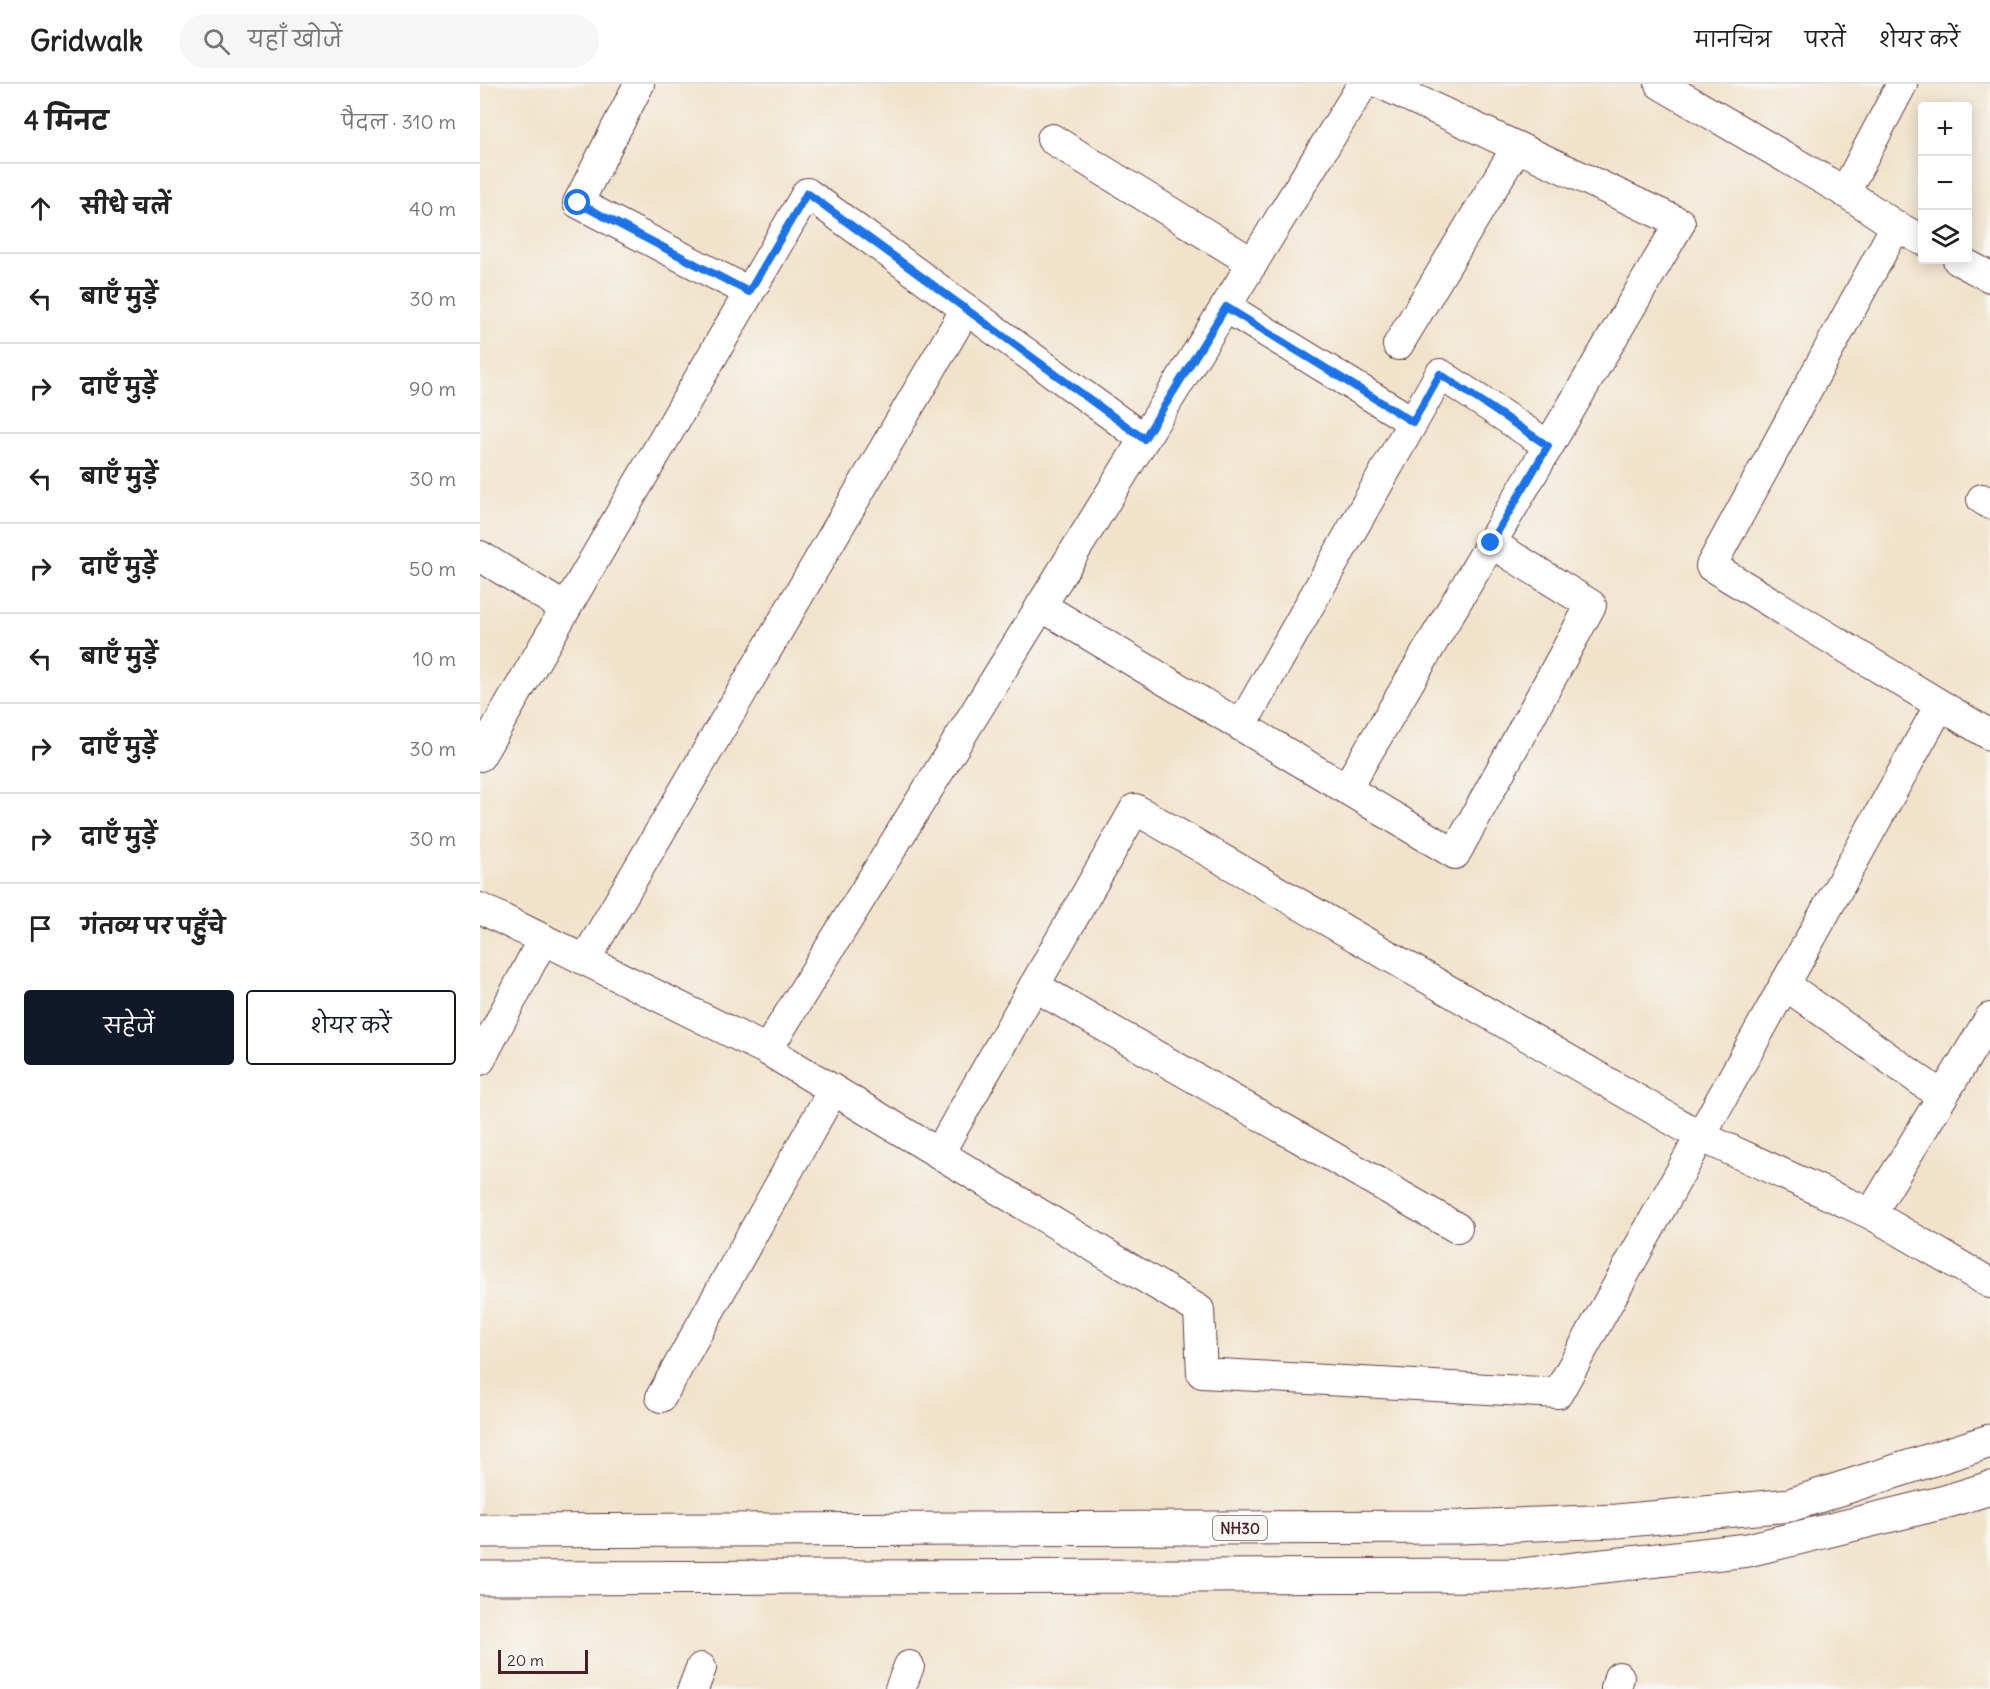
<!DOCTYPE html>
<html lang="hi">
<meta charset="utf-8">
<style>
body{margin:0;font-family:Delius,"Playpen Sans Deva",sans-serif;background:#f6f6f6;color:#222}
.controls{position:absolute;right:18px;top:18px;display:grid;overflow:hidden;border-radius:6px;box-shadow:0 3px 15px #0003}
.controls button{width:54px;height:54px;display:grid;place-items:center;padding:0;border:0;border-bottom:2px solid #e0e0e0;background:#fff;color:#222;font:30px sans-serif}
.scale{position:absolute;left:18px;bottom:15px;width:90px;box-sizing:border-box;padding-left:6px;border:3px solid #4a1f2b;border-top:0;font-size:16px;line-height:21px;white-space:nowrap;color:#4a1f2b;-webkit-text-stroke:4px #f6f6f2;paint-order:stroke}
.stop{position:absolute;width:18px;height:18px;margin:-14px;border:4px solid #1a73e8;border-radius:50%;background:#fff}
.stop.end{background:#1a73e8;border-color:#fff;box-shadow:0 2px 6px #0008}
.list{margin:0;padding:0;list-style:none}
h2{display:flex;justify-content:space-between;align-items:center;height:78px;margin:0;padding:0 24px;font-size:26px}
h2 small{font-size:20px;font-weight:400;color:#767676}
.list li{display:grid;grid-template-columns:39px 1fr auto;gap:18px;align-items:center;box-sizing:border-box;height:90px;padding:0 24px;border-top:2px solid #e0e0e0}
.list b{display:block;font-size:22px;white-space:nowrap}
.list em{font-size:20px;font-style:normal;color:#767676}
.actions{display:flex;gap:12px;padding:18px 24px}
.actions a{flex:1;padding:14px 0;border:2px solid #111827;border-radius:6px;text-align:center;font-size:21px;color:#111827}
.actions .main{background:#111827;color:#fff}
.icon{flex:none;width:33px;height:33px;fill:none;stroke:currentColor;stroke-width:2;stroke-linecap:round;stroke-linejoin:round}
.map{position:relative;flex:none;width:1510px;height:1605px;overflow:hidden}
header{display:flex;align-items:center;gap:36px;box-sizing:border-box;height:84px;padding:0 30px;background:#fff;border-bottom:2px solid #e0e0e0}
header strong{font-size:28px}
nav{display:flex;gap:33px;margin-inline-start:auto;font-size:21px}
.search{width:420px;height:54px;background:#f6f6f6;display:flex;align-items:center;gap:15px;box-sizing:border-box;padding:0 21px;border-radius:33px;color:#767676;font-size:22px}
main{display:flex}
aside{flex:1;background:#fff}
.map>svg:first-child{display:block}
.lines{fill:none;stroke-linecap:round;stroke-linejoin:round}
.minor-casing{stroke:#633c43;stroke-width:32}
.trunk-casing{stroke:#633c43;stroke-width:35}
.minor{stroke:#fff;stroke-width:30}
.trunk{stroke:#fff;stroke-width:33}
.route{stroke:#1a73e8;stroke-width:8}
.labels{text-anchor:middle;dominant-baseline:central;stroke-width:5;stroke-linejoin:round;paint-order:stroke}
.shield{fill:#f6f6f2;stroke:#7e6067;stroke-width:1.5}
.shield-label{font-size:15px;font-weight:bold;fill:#4a1f2b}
</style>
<header>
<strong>Gridwalk</strong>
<div class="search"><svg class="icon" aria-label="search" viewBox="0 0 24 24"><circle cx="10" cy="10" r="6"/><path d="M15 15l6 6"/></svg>यहाँ खोजें</div>
<nav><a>मानचित्र</a><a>परतें</a><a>शेयर करें</a></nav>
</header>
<main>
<aside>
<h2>4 मिनट<small>पैदल · 310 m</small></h2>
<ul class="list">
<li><svg class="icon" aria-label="ahead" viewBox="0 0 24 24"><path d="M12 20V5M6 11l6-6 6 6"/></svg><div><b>सीधे चलें</b></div><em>40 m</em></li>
<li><svg class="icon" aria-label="left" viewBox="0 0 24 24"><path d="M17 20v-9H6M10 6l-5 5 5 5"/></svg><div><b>बाएँ मुड़ें</b></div><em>30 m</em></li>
<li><svg class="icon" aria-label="right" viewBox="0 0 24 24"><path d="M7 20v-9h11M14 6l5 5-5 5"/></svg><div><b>दाएँ मुड़ें</b></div><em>90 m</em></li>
<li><svg class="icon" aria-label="left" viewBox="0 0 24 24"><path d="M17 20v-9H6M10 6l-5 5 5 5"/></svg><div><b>बाएँ मुड़ें</b></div><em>30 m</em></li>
<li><svg class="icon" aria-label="right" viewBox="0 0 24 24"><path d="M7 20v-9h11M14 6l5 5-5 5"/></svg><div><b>दाएँ मुड़ें</b></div><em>50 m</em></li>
<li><svg class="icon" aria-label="left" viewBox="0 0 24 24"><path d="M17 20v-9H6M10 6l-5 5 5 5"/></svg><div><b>बाएँ मुड़ें</b></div><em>10 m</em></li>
<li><svg class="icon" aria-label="right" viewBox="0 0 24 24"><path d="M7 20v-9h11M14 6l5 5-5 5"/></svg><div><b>दाएँ मुड़ें</b></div><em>30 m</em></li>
<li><svg class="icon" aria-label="right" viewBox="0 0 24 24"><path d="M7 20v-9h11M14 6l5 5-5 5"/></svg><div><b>दाएँ मुड़ें</b></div><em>30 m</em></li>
<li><svg class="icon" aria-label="arrive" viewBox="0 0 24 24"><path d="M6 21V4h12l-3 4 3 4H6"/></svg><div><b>गंतव्य पर पहुँचे</b></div></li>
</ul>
<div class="actions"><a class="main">सहेजें</a><a>शेयर करें</a></div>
</aside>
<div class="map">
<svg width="1510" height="1605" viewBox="0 0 1510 1605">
<rect width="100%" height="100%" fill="#f6f6f2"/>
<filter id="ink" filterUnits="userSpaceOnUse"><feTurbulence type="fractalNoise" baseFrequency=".0167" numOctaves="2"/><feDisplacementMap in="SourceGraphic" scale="12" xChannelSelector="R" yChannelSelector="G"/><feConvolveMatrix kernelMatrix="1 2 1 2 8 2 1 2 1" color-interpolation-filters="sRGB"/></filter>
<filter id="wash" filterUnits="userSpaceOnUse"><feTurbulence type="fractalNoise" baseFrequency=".008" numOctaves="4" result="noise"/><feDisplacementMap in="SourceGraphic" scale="24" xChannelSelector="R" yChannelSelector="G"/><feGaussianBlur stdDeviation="1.35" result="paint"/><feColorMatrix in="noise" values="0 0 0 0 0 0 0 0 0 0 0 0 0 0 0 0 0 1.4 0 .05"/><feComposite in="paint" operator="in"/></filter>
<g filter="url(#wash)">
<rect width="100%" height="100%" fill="#f1e3ca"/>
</g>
<g filter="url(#ink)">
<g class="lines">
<defs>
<g id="minor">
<polyline points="159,0 98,119 269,208"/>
<polyline points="1180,0 1365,108 1416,142 1442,156"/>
<polyline points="572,55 773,179"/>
<polyline points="1365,108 1422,0"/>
<polyline points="1416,142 1231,482 1510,651"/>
<polyline points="1478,176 1510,193"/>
<polyline points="746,223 933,338"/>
<polyline points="918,261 1037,63"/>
<polyline points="1502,415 1510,420"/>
<polyline points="0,472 85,524"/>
<polyline points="561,522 975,770 1111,521 1011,459"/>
<polyline points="761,642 960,290 1069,362"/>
<polyline points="0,672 327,109 664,355"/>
<polyline points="866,705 1200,139 902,0"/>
<polyline points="0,824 287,966 719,1226 722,1289 1078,1309 1460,621"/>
<polyline points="105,876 486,225"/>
<polyline points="1304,900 1462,1012"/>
<polyline points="554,902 977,1144"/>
<polyline points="287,966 883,0"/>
<polyline points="0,976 63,855"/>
<polyline points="459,1069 655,725 1220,1052 1391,1130 1510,1199"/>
<polyline points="1391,1130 1510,934"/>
<polyline points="181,1313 353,1006"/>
<polyline points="213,1605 221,1584"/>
<polyline points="420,1605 429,1582"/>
<polyline points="1136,1605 1139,1593"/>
</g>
<g id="trunk">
<polyline points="0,1447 981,1443 1137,1437 1310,1421 1510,1357"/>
<polyline points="0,1494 1042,1491 1268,1466 1465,1418 1510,1404"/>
</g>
</defs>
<use href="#minor" class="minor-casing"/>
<use href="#trunk" class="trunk-casing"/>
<use href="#minor" class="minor"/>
<use href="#trunk" class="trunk"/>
</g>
</g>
<g class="lines" filter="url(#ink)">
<polyline class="route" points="98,119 269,208 327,109 664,355 746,223 933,338 960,290 1068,362 1011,459"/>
</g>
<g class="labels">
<rect class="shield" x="733" y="1432" width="54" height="24" rx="4.5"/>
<g class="shield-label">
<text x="760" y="1444">NH30</text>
</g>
</g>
</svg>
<div class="controls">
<button>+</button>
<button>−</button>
<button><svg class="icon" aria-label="layers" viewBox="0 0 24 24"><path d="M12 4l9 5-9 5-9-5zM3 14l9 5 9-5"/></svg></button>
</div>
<div class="scale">20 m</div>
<div class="stop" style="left:98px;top:119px"></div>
<div class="stop end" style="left:1011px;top:459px"></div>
</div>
</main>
